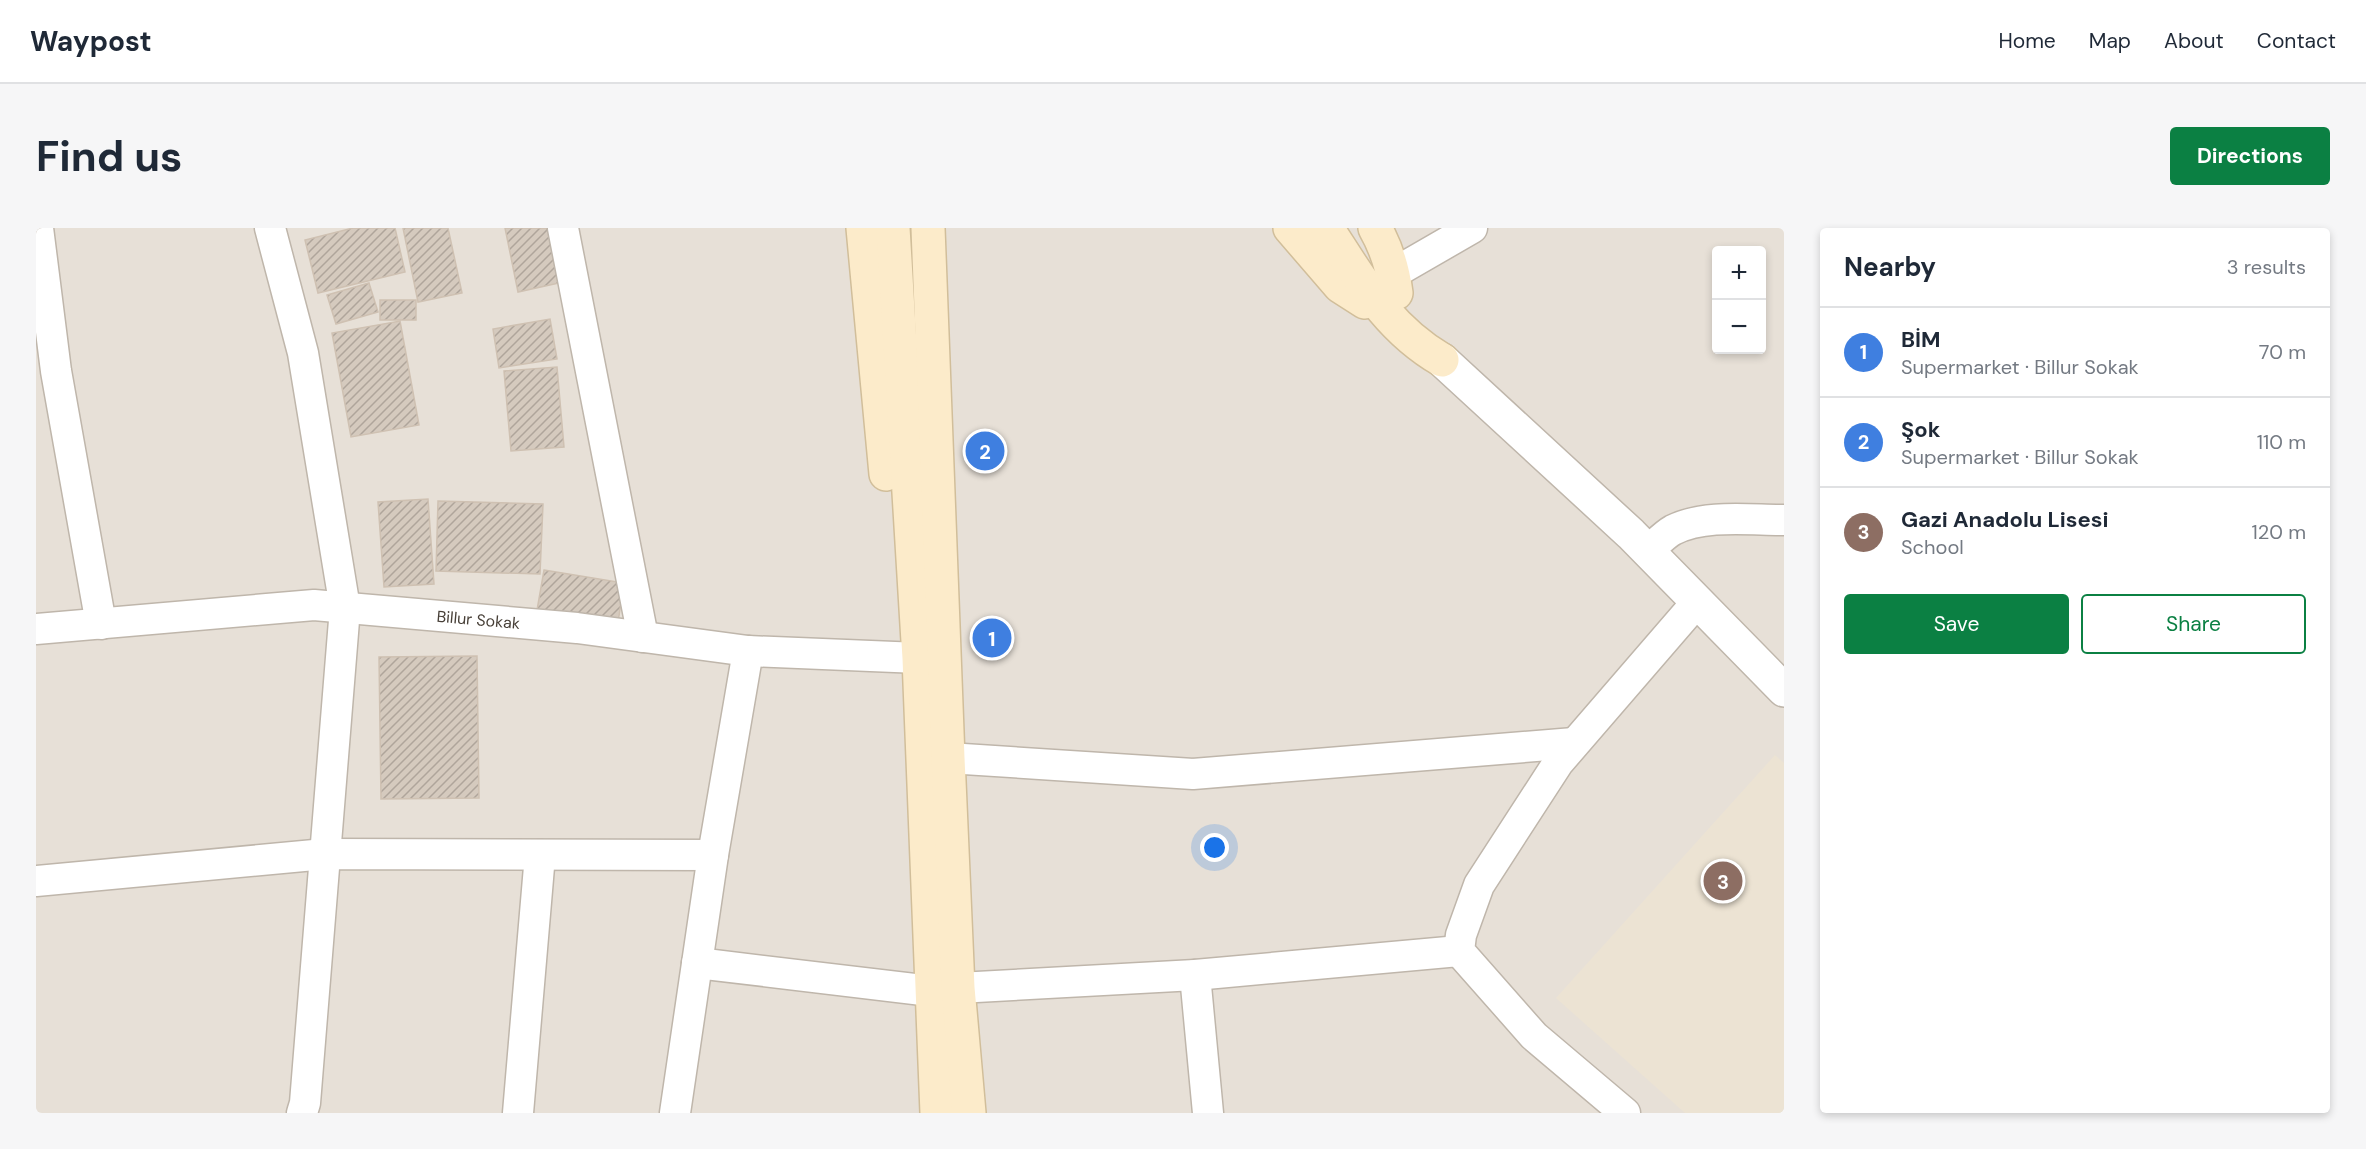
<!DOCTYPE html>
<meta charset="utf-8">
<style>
body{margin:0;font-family:"DM Sans",sans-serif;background:#f6f6f7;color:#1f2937}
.controls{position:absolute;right:18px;top:18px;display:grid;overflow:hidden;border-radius:6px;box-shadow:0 3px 9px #0003}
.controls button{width:54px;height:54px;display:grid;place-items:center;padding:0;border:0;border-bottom:2px solid #e0e1e3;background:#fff;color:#1f2937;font:30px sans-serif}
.you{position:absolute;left:1179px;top:620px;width:21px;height:21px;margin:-15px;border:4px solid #fff;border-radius:50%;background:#1a73e8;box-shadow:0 0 0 9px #1a73e833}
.badge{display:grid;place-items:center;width:39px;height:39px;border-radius:50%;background:#0b8043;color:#fff;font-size:20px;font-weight:700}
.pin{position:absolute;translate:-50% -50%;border:3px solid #fff;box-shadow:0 2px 6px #0006}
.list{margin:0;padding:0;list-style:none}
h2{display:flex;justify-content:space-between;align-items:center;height:78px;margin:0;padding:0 24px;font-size:26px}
h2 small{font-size:20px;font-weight:400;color:#747a83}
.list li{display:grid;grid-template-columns:39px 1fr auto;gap:18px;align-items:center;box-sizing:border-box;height:90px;padding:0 24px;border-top:2px solid #e0e1e3}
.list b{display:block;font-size:22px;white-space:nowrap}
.list p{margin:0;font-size:20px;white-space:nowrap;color:#747a83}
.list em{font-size:20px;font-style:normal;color:#747a83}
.actions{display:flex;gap:12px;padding:18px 24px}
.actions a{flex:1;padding:14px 0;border:2px solid #0b8043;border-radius:6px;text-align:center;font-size:21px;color:#0b8043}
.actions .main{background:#0b8043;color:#fff}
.map{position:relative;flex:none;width:1748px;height:885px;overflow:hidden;border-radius:6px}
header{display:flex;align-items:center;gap:36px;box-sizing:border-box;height:84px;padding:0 30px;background:#fff;border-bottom:2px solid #e0e1e3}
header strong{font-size:28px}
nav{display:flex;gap:33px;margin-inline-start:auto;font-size:21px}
.intro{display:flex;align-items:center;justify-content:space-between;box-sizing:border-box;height:144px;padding:0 36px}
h1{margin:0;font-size:42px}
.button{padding:15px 27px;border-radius:6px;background:#0b8043;color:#fff;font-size:21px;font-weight:700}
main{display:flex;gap:36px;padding:0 36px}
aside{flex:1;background:#fff;border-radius:6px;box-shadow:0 3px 9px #0003}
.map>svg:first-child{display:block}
.residential{fill:#e7e0d7;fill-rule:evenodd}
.education{fill:#ece3d3}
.building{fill:url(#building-hatch);stroke:#cfc1b2;stroke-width:1.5}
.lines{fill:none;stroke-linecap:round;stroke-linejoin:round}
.minor-casing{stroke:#bfb6ab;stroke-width:33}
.tertiary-casing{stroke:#bfb6ab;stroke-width:36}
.secondary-casing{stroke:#d1be9a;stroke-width:36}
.minor{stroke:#fff;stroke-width:30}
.tertiary{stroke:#fff;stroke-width:33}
.secondary{stroke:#fcebca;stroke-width:33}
.labels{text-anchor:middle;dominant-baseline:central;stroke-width:5;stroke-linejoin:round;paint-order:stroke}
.street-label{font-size:16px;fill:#473f37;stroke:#fff}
</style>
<header>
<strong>Waypost</strong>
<nav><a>Home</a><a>Map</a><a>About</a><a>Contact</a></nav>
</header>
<div class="intro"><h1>Find us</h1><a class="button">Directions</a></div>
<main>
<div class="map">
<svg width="1748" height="885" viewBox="0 0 1748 885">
<defs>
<pattern id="building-hatch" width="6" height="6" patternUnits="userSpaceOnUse" patternTransform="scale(1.5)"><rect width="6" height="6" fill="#d5cabe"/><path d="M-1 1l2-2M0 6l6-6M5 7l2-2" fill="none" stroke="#afa59b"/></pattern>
</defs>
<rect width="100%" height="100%" fill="#f3efe8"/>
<path class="residential" d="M0 0H1748V885H0ZM1680 22H1726V122H1680Z"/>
<polygon class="education" points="1739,527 1748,535 1748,885 1649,885 1520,770"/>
<g class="building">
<polygon points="317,0 359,0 369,44 282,65 269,12"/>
<polygon points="367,0 412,0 426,65 382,74"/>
<polygon points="469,0 520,0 532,53 482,64"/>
<polygon points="333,55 342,84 300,96 291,67"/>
<rect x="344" y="72" width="36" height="20"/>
<polygon points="514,91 521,131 463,140 457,101"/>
<polygon points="364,93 383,197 315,209 296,105"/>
<polygon points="521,139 528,219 475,223 468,143"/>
<polygon points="392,271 398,356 348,359 342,274"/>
<polygon points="402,273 507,276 504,346 400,343"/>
<polygon points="508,342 588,355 581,401 500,388"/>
<polygon points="441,428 443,570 345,571 343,429"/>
</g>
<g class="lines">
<defs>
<g id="minor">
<polyline points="2,0 20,143 65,396"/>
<polyline points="234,0 267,125 309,380 269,875 266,885"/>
<polyline points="527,0 607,409"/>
<polyline points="1358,45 1436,0"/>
<path d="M1612 323C1620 316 1628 307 1637 302 1669 286 1713 292 1748 292"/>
<path id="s1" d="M0 401 278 377 541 400 712 423 883 430"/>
<polyline points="912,530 1157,546 1538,515"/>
<polyline points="0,653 289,626 677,627"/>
<polyline points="661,735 895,763"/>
<polyline points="1159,747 1172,885"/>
<polyline points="922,760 1159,747 1423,723"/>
<polyline points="482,885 504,627"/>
<polyline points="639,885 677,627 712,423"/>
<polyline points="1589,885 1498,808 1423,723 1425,707 1443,657 1522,535 1661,374"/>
</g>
<polyline id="tertiary" points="1406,132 1595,306 1748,462"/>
<g id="secondary">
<polyline points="827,0 850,246"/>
<polyline points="857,0 883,430 901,885"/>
<polyline points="892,0 912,530 922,760 933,885"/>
<polyline points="1254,0 1304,58 1329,74"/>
<path d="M1291 0C1325 52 1351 100 1406 132"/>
<path d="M1339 0C1351 21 1357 41 1360 65"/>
</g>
</defs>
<use href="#minor" class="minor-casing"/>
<use href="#tertiary" class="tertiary-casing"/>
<use href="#secondary" class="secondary-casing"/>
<use href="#minor" class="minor"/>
<use href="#tertiary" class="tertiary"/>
<use href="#secondary" class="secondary"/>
</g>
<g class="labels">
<g class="street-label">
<text stroke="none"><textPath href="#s1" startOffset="444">Billur Sokak</textPath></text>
</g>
</g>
</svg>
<div class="controls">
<button>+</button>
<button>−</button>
</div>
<div class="you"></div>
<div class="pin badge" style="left:956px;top:410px;background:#3f7fe0">1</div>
<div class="pin badge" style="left:949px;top:223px;background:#3f7fe0">2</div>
<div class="pin badge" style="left:1687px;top:653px;background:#8d6e63">3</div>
</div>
<aside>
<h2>Nearby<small>3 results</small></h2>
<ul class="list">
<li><span class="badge" style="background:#3f7fe0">1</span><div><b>BİM</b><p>Supermarket · Billur Sokak</p></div><em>70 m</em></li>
<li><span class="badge" style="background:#3f7fe0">2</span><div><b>Şok</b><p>Supermarket · Billur Sokak</p></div><em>110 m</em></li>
<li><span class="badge" style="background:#8d6e63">3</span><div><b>Gazi Anadolu Lisesi</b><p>School</p></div><em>120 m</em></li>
</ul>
<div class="actions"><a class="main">Save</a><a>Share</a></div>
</aside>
</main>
